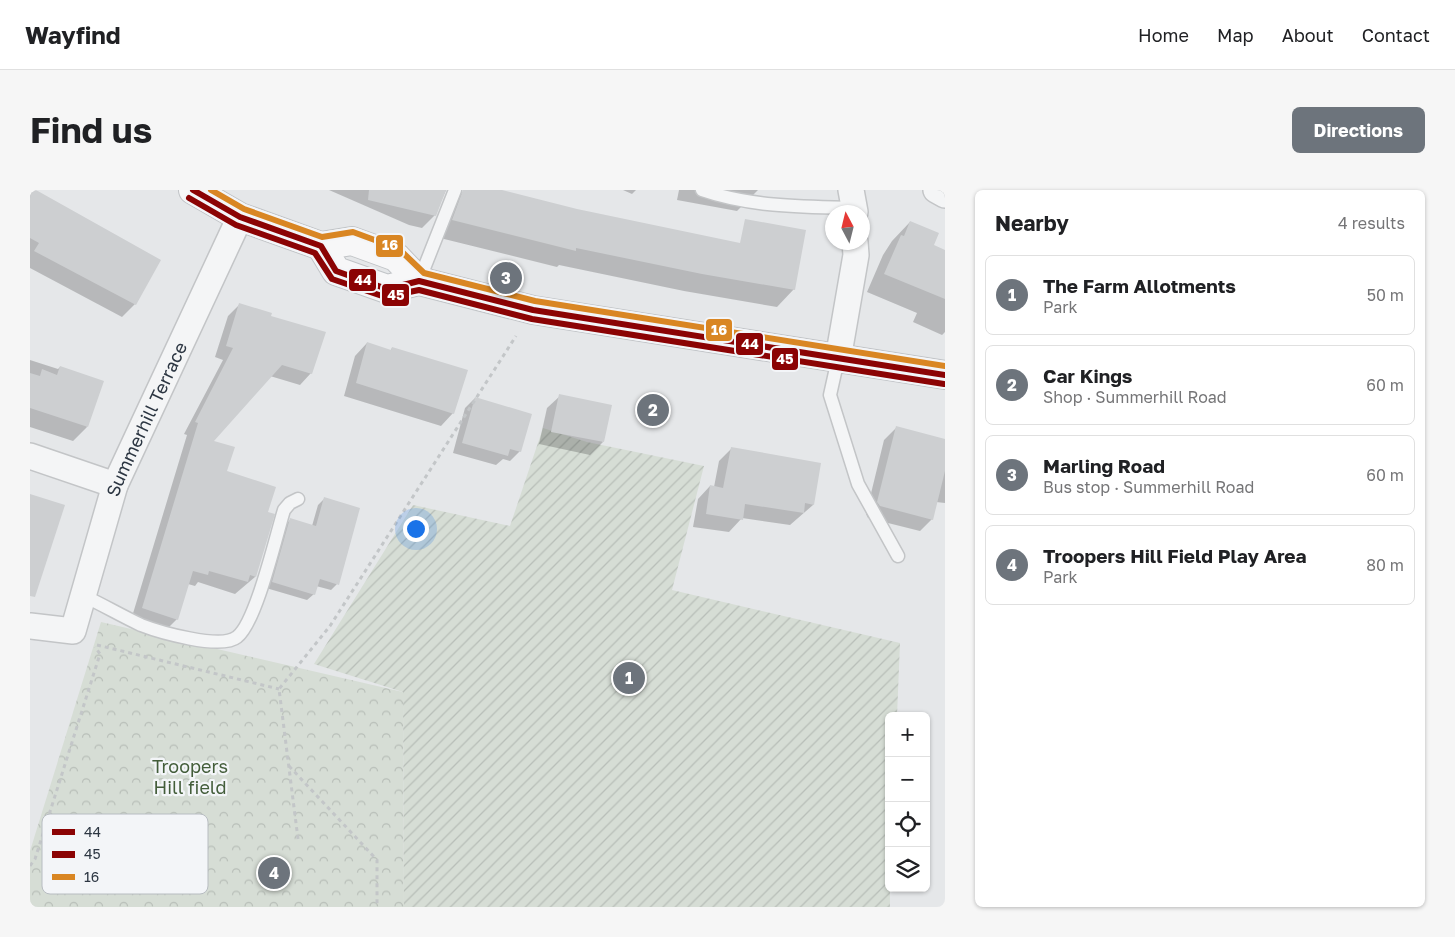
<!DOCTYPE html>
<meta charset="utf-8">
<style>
body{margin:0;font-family:"Golos Text",sans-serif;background:#f6f6f6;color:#202124}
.controls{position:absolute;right:15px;bottom:15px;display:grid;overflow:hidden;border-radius:8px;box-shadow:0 1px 4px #0004}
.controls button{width:45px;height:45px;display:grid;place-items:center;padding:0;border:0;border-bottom:1px solid #e0e0e0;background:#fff;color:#202124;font:25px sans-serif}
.compass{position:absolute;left:795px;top:15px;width:45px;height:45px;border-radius:50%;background:#fff;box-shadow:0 1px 4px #0004;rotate:353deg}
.you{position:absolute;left:385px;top:338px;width:18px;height:18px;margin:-12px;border:4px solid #fff;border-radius:50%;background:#1a73e8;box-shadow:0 0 0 8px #1a73e833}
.badge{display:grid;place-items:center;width:32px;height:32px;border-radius:50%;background:#6d747c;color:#fff;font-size:16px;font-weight:700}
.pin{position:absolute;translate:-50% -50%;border:2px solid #fff;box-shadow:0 1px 5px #0006}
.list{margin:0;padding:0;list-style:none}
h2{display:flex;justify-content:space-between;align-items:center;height:65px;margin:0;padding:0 20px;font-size:21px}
h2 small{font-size:16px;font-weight:400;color:#757577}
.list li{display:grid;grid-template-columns:32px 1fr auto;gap:15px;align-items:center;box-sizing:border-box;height:80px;margin:0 10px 10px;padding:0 10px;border:1px solid #e0e0e0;border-radius:8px}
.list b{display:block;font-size:19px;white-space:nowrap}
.list p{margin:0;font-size:16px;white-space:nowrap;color:#757577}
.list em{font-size:16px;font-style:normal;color:#757577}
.icon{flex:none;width:28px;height:28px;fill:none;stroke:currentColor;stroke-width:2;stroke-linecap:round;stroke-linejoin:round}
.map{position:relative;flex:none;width:915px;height:717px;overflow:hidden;border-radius:8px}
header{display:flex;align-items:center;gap:30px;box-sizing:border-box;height:70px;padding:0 25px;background:#fff;border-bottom:1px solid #e0e0e0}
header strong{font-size:24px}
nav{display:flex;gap:28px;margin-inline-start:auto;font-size:18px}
.intro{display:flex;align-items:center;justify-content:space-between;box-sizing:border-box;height:120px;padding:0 30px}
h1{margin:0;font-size:35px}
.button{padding:12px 22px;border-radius:8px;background:#6d747c;color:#fff;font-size:18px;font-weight:700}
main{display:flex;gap:30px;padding:0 30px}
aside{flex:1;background:#fff;border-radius:8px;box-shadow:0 1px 4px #0004}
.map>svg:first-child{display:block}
.forest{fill:url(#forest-crowns)}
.garden{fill:url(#garden-furrows)}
.shadow{fill:#0003}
.building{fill:#cdcfd1}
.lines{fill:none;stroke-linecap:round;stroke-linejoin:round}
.service-casing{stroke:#c3c5c7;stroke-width:15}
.minor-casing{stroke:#c3c5c7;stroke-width:28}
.primary-casing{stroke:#c1c4c7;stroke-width:30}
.path{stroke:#c3c6c8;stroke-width:3;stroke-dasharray:4 4;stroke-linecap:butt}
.service{stroke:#f4f5f6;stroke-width:12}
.minor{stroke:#f4f5f6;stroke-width:25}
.primary{stroke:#f7f7f8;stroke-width:28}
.bus-1-casing{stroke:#f3f5f8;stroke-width:10}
.bus-2-casing{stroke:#f3f5f8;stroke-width:10}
.bus-3-casing{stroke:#f3f5f8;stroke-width:10}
.bus-1{stroke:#8b0304;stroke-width:6}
.bus-2{stroke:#8b0304;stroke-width:6}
.bus-3{stroke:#d98623;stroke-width:6}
.labels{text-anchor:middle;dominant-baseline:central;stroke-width:4.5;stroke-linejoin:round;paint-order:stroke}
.street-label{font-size:18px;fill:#2c3642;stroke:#f3f5f8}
.park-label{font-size:18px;fill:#435d3a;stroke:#f3f5f8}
.key{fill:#f3f5f8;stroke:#b7bcc1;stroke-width:1}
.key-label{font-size:14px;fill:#2c3642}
.line-badge{stroke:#f3f5f8;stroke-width:2}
.badge-label{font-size:14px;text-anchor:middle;font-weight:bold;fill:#fff}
</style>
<header>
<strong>Wayfind</strong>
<nav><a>Home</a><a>Map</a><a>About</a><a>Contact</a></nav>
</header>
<div class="intro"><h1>Find us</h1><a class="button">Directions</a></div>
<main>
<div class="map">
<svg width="915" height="717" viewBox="0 0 915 717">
<defs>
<pattern id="forest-crowns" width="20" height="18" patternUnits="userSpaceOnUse" patternTransform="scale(1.25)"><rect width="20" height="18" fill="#d6ddd5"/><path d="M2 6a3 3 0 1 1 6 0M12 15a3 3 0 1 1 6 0" fill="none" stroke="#b8beb8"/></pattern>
<pattern id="garden-furrows" width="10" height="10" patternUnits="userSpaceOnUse" patternTransform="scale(1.25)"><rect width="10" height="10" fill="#d6ddd5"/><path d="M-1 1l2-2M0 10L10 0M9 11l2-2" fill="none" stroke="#b8beb8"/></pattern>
</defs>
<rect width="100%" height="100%" fill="#e5e7e9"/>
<polygon class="forest" points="71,432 373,502 374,717 0,717 0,661"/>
<polygon class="garden" points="513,238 557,252 674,276 642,400 870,453 867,526 859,526 860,717 374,717 373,502 284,474 383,315 480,336"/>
<g class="shadow">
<polygon points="0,0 105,114 92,127 0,78"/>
<polygon points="299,0 416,0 405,25 392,38 379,35"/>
<polygon points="441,0 467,0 546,20 724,59 764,99 747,117 654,101 529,75 527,77 406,47 416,19 433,2"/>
<polygon points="593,0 606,0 602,4"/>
<polygon points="649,0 728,0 707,21 647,10"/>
<polygon points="880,32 902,56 915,61 915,142 912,145 883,132 887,123 837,102 853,65 862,51"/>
<polygon points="210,114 240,127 281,183 270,195 240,186 182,252 196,282 237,323 225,387 205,404 168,392 165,396 158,394 147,429 135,441 101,430 157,245 154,244 193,170 185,167 198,126"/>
<polygon points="337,153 360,161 362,158 423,223 411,236 314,206 325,166"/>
<polygon points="0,170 28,179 30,177 57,237 43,251 0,237"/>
<polygon points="530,206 573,252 560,265 509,254 517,218"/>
<polygon points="445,208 490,261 480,271 473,269 466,275 423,263 435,218"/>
<polygon points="866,238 915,250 915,313 906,312 902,329 890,341 838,328 836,324 854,250"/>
<polygon points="701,259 789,274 783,315 760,335 712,328 699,342 663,337 668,309 680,296 684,297 689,271"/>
<polygon points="294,309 307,394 301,400 286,396 284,404 277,410 236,398 254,336 260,330 282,336 288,315"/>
</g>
<g class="building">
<polygon points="0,0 6,0 131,70 106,115 4,61 9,53 0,48"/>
<polygon points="339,0 416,0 406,26 338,10"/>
<polygon points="433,0 472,0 547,19 710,53 715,29 776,40 765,100 672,84 546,58 546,61 422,30"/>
<polygon points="880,31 909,43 904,55 915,60 915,109 854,84 871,45 874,46"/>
<polygon points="209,113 242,123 241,126 296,142 282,184 252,175 184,251 205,257 197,281 246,297 238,322 245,324 226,387 220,385 218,392 179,381 178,385 163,381 148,430 112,418 168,233 165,232 203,158 196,156"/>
<polygon points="337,152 361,160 362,157 438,180 424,224 326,193"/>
<polygon points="30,176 74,191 58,237 0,218 0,183 10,186 12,179 27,185"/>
<polygon points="529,204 582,215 574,252 521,242"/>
<polygon points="445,207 502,224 491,262 480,259 478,266 432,253"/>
<polygon points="866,236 915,249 915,281 903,330 850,316 847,312"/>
<polygon points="701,257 791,273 784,315 775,313 774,323 715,314 713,330 676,324 680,295 693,298"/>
<polygon points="0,304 35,315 5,407 0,406"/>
<polygon points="294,307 330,318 309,395 290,389 285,405 242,392 260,328 286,336"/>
</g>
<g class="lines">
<defs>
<g id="service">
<path d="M672 0C721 17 774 17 824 18"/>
<polyline points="389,91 425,0"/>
<polyline points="808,169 800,205 828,294 868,366"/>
<path d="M54 406C73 415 92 426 111 435 129 442 191 460 207 447 226 433 246 346 254 320L260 313 268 309"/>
</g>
<g id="minor">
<polyline points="821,0 825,22"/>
<polyline points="906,0 915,5"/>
<polyline points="808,169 826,65 825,52"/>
<polyline points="0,266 85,295"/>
<path id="s1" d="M0 436 43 441 85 295 210 27"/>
</g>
<g id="primary">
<polyline points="163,0 210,27 291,56 322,51 366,67 389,91"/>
<polyline points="291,56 306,81 357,99 389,91 503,120 915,185"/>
</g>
</defs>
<use href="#service" class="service-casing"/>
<use href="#minor" class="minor-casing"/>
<use href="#primary" class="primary-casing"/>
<g class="path">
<polyline points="67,455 249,499"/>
<polyline points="259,576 347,670 347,717"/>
<polyline points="268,649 249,499 300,436 486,146"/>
<polyline points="0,676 5,669 70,464 65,457"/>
</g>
<use href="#service" class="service"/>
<use href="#minor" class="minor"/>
<use href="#primary" class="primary"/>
<defs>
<polyline id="bus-1" points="163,0 210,27 291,56 306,81 357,99 389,91 503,120 915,185"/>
<polyline id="bus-2" points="159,8 206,35 285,63 302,89 355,107 389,100 502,129 914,194"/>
<polyline id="bus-3" points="181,0 214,19 292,47 323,42 369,59 394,83 505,111 915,176"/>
</defs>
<use href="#bus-1" class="bus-1-casing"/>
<use href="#bus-2" class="bus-2-casing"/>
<use href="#bus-3" class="bus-3-casing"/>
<use href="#bus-1" class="bus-1"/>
<use href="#bus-2" class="bus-2"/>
<use href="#bus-3" class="bus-3"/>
</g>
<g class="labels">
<g class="street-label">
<text stroke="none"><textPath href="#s1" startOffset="268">Summerhill Terrace</textPath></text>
</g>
<g class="park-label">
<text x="160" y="576">Troopers<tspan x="160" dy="21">Hill field</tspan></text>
</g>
</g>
<rect x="12" y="624" width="166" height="80" rx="8" class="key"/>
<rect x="22" y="639" width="23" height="6" fill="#8b0304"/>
<rect x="22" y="661" width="23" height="7" fill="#8b0304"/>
<rect x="22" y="684" width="23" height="6" fill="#d98623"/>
<g class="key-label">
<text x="54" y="647">44</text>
<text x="54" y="669">45</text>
<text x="54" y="692">16</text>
</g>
<g class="line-badge">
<rect x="345" y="44" width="29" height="24" rx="5" fill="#d98623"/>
<rect x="318" y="78" width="29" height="24" rx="5" fill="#8b0304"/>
<rect x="351" y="93" width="29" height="24" rx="5" fill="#8b0304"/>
<rect x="675" y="128" width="28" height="24" rx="5" fill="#d98623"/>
<rect x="705" y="142" width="29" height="24" rx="5" fill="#8b0304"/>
<rect x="741" y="157" width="28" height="24" rx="5" fill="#8b0304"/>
</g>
<g class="badge-label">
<text x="360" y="60">16</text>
<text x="333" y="95">44</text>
<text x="366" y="110">45</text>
<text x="689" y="145">16</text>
<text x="720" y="159">44</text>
<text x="755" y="174">45</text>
</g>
</svg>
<div class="controls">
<button>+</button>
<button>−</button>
<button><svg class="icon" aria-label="locate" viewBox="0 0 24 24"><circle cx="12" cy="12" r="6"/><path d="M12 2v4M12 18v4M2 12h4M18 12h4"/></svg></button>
<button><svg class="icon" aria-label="layers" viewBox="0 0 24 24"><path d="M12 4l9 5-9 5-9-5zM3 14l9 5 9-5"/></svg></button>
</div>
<svg class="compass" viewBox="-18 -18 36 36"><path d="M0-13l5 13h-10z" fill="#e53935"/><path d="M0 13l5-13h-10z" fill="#757577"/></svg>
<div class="you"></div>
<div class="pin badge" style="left:599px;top:488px">1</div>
<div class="pin badge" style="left:623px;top:220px">2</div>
<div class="pin badge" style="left:476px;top:88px">3</div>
<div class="pin badge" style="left:244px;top:683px">4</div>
</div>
<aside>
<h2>Nearby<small>4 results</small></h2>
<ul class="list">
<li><span class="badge">1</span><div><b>The Farm Allotments</b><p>Park</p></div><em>50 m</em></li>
<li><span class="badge">2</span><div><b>Car Kings</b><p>Shop · Summerhill Road</p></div><em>60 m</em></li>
<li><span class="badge">3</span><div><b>Marling Road</b><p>Bus stop · Summerhill Road</p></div><em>60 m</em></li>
<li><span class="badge">4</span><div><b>Troopers Hill Field Play Area</b><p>Park</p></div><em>80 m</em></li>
</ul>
</aside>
</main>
